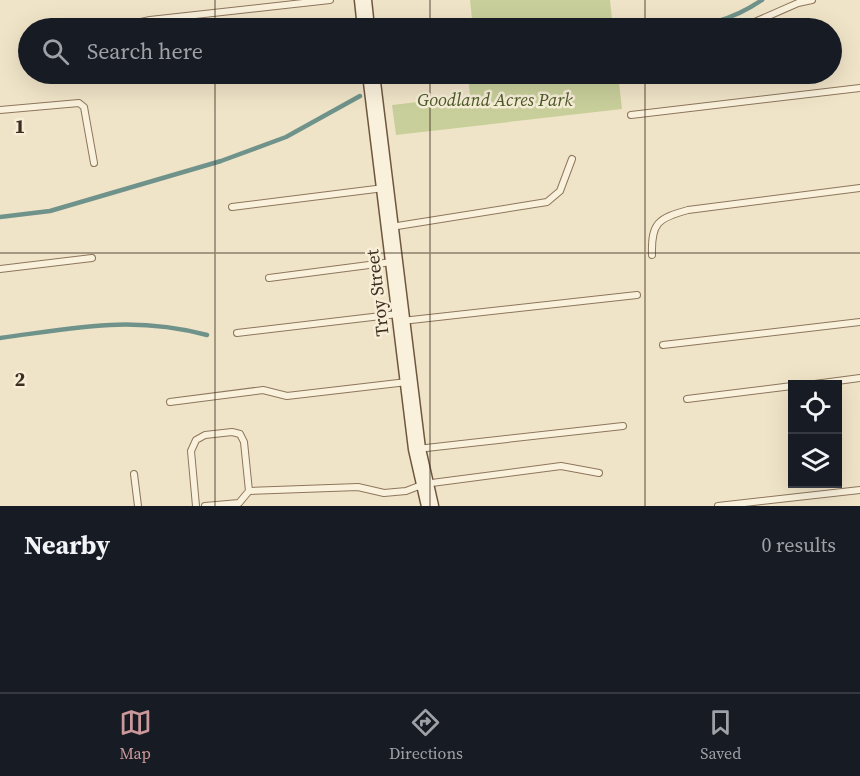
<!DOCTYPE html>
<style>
body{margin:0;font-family:"Source Serif 4",serif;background:#242831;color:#f1f3f6}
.controls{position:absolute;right:18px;bottom:18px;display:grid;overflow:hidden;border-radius:0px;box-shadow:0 6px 24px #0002}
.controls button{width:54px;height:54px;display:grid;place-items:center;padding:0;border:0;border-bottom:2px solid #363941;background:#171b24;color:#f1f3f6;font:30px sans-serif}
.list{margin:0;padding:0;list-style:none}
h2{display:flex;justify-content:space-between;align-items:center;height:78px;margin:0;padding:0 24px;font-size:26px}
h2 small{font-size:20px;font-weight:400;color:#9ea1a6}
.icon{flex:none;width:33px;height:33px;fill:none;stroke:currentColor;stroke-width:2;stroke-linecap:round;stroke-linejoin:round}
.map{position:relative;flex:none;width:860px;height:506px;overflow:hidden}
.search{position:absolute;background:#171b24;box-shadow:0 6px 24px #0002;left:18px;right:18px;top:18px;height:66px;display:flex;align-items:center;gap:15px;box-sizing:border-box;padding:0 21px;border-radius:33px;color:#9ea1a6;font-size:22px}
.sheet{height:186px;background:#171b24}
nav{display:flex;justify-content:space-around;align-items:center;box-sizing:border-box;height:84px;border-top:2px solid #363941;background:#171b24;font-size:16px;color:#9ea1a6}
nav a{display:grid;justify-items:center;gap:3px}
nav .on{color:#cc999b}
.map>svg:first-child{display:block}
.green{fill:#c9cf9b}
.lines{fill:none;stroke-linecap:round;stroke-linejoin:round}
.stream{stroke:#6f938a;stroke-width:4.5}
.service-casing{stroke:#8d765c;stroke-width:8}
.secondary-casing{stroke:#6f573f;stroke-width:19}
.service{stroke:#faf1dc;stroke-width:6}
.secondary{stroke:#faf1dc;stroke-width:16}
.grid{fill:none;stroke:#3d2e20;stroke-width:1.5;stroke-opacity:0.55}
.labels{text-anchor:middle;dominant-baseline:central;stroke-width:5;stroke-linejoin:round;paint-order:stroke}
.park-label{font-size:18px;font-style:italic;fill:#4d5a26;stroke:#f7eed8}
.street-label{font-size:18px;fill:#3d2e20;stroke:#f7eed8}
.grid-label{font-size:20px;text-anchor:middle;font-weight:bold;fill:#3d2e20;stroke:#f7eed8;stroke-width:5;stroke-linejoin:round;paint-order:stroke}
</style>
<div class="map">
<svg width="860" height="506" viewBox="0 0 860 506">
<rect width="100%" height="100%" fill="#f0e4c8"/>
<g class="green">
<polygon points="470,0 610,0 613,28 473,28"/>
<polygon points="468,74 618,74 622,109 396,135 392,105 470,96"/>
</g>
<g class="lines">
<g class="stream">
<path d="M669 28C706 26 731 21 762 0"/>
<polyline points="0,217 50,211 221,161 286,137 360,96"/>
<path d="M0 338C76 328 131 315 207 335"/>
</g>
<defs>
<g id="service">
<polyline points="140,28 141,22 150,20 330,0"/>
<polyline points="741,28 798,3 812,0"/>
<polyline points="0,110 79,103 84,107 94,163"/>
<polyline points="631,115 860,88"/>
<polyline points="232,207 384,188"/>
<polyline points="391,227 547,202 560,191 572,159"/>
<path d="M652 255C651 223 658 218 688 210L860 188"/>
<polyline points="0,269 92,258"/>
<polyline points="269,278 392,262"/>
<polyline points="402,321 637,295"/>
<polyline points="237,333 398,314"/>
<polyline points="663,345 860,322"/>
<polyline points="807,385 860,378"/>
<polyline points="687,399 792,386"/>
<polyline points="170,402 263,390 287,396 407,382"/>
<polyline points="417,449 623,426"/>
<polyline points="134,474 138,506"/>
<polyline points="249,491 358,487 384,493 406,491 424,484 561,466 599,473"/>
<polyline points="196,506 191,451 196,440 205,435 232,432 240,434 244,442 249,491 239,503 205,506"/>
<polyline points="718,506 860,490"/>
</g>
<g id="secondary">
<polyline points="363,0 366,28"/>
<polyline points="371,74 417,449 430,506"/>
</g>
</defs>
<use href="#service" class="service-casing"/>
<use href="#secondary" class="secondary-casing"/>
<use href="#service" class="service"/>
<use href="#secondary" class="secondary"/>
</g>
<path class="grid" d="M215 0V28M430 0V28M645 0V28M215 74V506M430 74V506M645 74V506M0 253H860"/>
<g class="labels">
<g class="park-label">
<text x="495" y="99">Goodland Acres Park</text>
</g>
<g class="street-label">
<text transform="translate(377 293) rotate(-97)">Troy Street</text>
</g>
</g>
<g class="grid-label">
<text x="20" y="133">1</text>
<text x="20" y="386">2</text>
</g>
</svg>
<div class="controls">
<button><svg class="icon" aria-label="locate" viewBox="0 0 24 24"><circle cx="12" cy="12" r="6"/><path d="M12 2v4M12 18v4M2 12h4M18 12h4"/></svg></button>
<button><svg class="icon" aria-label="layers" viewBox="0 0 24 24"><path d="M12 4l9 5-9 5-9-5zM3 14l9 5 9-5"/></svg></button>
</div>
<div class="search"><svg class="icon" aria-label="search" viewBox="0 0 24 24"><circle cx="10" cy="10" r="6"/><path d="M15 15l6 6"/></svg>Search here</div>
</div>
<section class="sheet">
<h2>Nearby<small>0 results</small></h2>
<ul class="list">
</ul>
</section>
<nav>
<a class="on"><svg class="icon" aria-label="map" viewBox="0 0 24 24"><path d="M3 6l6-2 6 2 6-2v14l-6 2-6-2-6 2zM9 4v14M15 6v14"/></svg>Map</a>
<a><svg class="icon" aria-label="directions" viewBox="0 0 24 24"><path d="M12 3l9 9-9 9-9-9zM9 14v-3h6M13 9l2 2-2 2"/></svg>Directions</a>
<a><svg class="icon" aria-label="saved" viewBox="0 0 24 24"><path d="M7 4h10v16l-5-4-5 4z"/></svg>Saved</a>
</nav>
